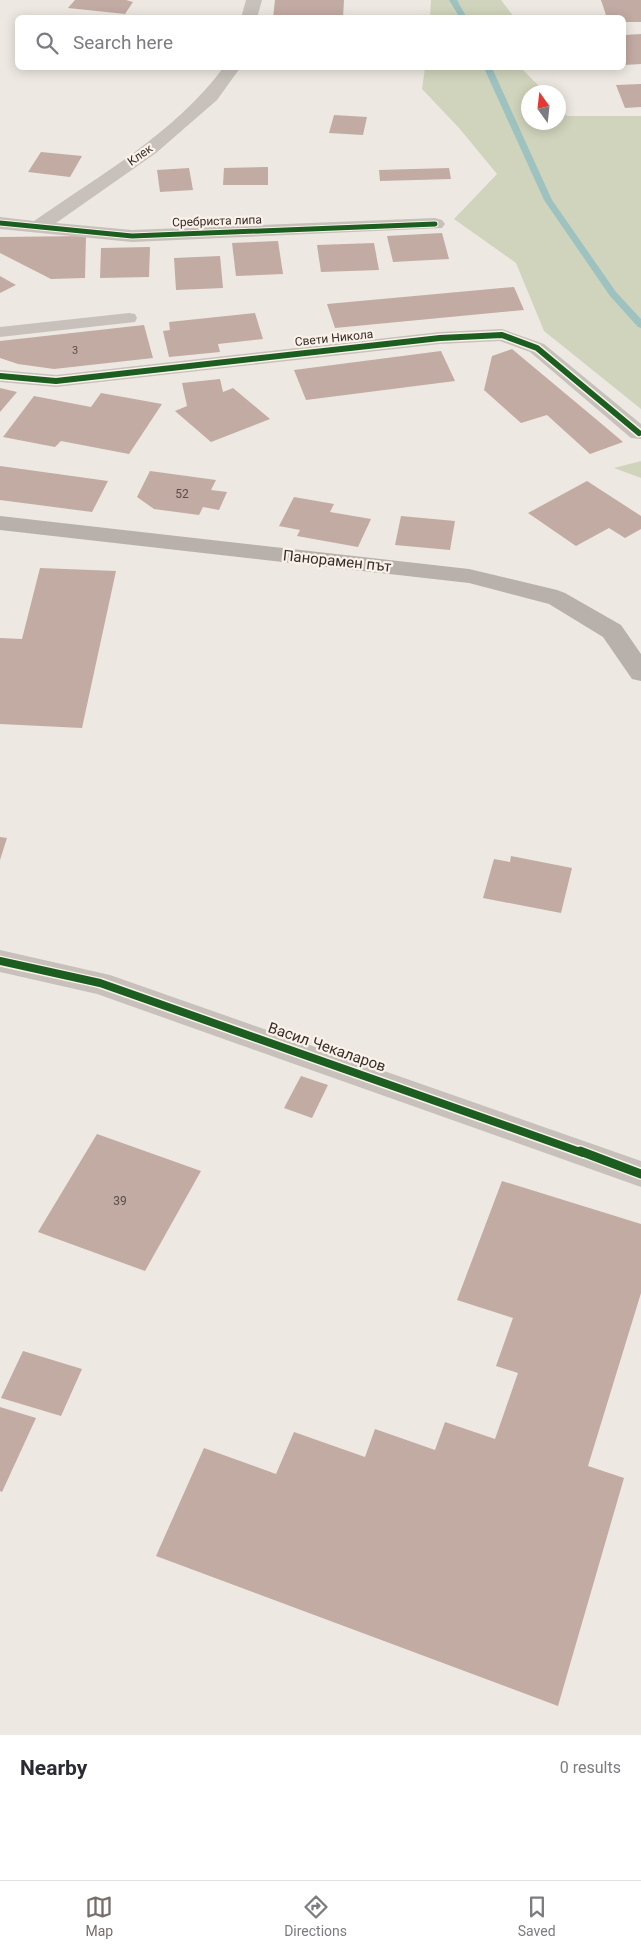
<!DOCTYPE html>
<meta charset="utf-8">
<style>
body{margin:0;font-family:Roboto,sans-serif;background:#f7f7f7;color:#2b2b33}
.compass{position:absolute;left:521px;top:85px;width:45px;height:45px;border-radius:50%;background:#fff;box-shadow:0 2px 12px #0003;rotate:345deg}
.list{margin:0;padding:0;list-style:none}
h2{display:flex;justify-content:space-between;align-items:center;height:65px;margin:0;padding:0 20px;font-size:21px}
h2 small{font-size:16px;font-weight:400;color:#7c7c81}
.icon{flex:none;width:28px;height:28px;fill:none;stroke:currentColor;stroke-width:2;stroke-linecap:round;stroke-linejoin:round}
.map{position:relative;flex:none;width:641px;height:1735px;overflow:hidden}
.search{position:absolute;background:#fff;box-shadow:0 2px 12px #0003;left:15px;right:15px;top:15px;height:55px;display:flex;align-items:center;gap:12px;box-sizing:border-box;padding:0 18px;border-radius:8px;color:#7c7c81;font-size:19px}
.sheet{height:145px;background:#fff}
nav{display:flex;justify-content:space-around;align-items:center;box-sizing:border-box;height:70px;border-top:1px solid #e1e1e2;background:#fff;font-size:14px;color:#7c7c81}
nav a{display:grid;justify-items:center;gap:2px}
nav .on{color:#786e69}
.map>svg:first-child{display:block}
.green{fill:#d0d4bc}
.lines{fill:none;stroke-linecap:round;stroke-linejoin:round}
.stream{fill:#9dc2c0;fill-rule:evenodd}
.building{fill:#c2aba3}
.lane{fill:#c7c0bb;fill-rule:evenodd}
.street{fill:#c7c0bb;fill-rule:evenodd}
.secondary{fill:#b8b0ab;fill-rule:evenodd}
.cycleway-far3-casing{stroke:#faf2ea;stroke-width:7}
.cycleway-far2-casing{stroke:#faf2ea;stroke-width:9}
.cycleway-far1-casing{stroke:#faf2ea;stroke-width:11}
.cycleway-casing{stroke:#faf2ea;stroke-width:12}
.cycleway-far3{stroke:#1b5e20;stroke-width:5}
.cycleway-far2{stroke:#1b5e20;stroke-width:6}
.cycleway-far1{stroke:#1b5e20;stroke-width:8}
.cycleway{stroke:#1b5e20;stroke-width:9}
.labels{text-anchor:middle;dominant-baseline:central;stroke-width:4.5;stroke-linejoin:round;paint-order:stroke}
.far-number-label{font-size:11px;fill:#5a4c47}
.far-street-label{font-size:12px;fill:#382d28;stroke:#faf2ea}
.number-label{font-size:12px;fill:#5a4c47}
.street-label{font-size:15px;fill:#382d28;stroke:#faf2ea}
</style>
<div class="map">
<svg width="641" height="1735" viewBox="0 0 641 1735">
<rect width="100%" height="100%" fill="#eee8e2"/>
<g class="green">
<polygon points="431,0 501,0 514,17 430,17"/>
<polygon points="425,68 521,68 545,92 528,92 528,122 558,122 559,107 567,116 641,116 641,409 544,331 516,263 454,219 497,174 459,128 422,89"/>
<polygon points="641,461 641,478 614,468"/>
</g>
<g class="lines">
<g class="stream">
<polygon points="449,0 457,0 467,18 460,18"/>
<polygon points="484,68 492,68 552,200 616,292 641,319 641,328 638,327 610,296 544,200"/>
</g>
</g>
<g class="building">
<polygon points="75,0 126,0 133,2 125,14 68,8"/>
<polygon points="275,0 344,0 343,18 273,18"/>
<polygon points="601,0 641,0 641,22 624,22 624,18 607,18"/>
<polygon points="641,34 641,64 624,65 624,35"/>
<polygon points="641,84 641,107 625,108 616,85"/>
<polygon points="334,115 367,117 363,135 329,133"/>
<polygon points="41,152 82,156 70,177 28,172"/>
<polygon points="268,167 268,185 223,185 224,168"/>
<polygon points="189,168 193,190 160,192 157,170"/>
<polygon points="449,168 451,179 380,181 379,170"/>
<polygon points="442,233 449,259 393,262 387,236"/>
<polygon points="86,236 85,278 51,279 0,253 0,237"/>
<polygon points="278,241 283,274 236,276 232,243"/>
<polygon points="374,243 379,270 321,272 317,245"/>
<polygon points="150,247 149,277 100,278 101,248"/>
<polygon points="220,256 223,288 176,290 174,258"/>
<polygon points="0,276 16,285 0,293"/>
<polygon points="514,287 524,310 335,328 327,304"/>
<polygon points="255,313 263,339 218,344 220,352 169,357 163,331 170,330 169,322"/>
<polygon points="144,325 153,358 54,369 18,364 0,358 0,341"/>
<polygon points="512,349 603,425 623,442 590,454 547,415 521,423 484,390 492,356"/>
<polygon points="441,351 455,381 306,400 294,370"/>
<polygon points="220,379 223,392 233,388 270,419 211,442 175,411 187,406 182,383"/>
<polygon points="0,388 17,392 0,412"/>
<polygon points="101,393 162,404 129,454 61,441 55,447 3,437 34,396 91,407"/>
<polygon points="0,466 108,481 92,512 0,500"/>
<polygon points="150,471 216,480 211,490 227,492 219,510 203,507 199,515 154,509 137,497"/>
<polygon points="587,481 641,516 641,529 625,538 609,528 576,546 528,513"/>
<polygon points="294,497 334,504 330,512 371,519 358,547 297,536 300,530 279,526"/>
<polygon points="401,516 455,521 450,550 395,545"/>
<polygon points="40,568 116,571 82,728 0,724 0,638 22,639"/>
<polygon points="0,837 7,838 0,860"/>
<polygon points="511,856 572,868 561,913 483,898 494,859 510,862"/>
<polygon points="301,1076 328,1085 312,1118 284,1108"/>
<polygon points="97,1134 201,1171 145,1271 38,1232"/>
<polygon points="502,1181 641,1224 641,1293 588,1466 624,1478 558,1706 156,1556 204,1448 276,1474 294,1432 365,1457 375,1429 435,1450 445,1422 495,1439 518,1373 496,1366 513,1318 457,1300"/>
<polygon points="23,1351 82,1369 61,1416 1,1398"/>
<polygon points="0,1407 36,1418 2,1492 0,1491"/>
</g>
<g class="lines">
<polygon class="lane" points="129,313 135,314 137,318 135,322 0,337 0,327"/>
<g class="street">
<polygon points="246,0 262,0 257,18 241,18"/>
<path d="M223 68H240L217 100 156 153 56 223 132 230 435 218 442 220 445 224 442 228 132 242 0 229V217L34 221C100 175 175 133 223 68Z"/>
<polygon points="502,329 544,344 641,424 641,439 631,438 530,352 500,341 440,344 56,387 0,382 0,370 56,375 440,332"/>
<polygon points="0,950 110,975 641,1161 641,1187 97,994 0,972"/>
</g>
<polygon class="secondary" points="0,516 469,569 557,590 565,593 621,625 641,654 641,681 632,679 603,637 549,604 469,583 0,530"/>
<defs>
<polyline id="cycleway-far3" points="0,223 132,236 435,224"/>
<polyline id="cycleway-far2" points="0,376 56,381 440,338 502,335 537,348 639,433"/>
<polyline id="cycleway-far1" points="0,961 100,983 583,1153"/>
<polyline id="cycleway" points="580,1151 641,1174"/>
</defs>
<use href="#cycleway-far3" class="cycleway-far3-casing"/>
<use href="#cycleway-far2" class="cycleway-far2-casing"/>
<use href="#cycleway-far1" class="cycleway-far1-casing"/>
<use href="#cycleway" class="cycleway-casing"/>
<use href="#cycleway-far3" class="cycleway-far3"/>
<use href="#cycleway-far2" class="cycleway-far2"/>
<use href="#cycleway-far1" class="cycleway-far1"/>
<use href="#cycleway" class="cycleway"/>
</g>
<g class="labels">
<g class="far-number-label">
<text x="75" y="350">3</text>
</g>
<g class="far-street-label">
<text transform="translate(140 155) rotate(-36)">Клек</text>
<text transform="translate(217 221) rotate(-2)">Сребриста липа</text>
<text transform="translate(334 338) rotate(-6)">Свети Никола</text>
</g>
<g class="number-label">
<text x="182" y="494">52</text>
<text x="120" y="1201">39</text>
</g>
<g class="street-label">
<text transform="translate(337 561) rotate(6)">Панорамен път</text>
<text transform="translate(327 1047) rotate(19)">Васил Чекаларов</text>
</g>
</g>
</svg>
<svg class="compass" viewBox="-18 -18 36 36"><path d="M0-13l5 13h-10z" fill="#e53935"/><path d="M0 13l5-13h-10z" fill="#7c7c81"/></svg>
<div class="search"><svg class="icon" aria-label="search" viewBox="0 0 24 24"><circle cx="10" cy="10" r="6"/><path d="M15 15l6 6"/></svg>Search here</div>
</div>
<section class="sheet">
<h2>Nearby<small>0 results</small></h2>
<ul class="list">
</ul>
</section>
<nav>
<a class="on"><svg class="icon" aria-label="map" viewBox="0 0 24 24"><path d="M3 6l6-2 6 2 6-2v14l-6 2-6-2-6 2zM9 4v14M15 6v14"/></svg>Map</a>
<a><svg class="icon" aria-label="directions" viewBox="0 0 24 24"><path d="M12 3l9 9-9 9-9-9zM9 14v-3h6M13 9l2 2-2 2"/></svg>Directions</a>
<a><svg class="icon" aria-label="saved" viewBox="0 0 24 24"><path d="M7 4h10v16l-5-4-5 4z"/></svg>Saved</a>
</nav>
